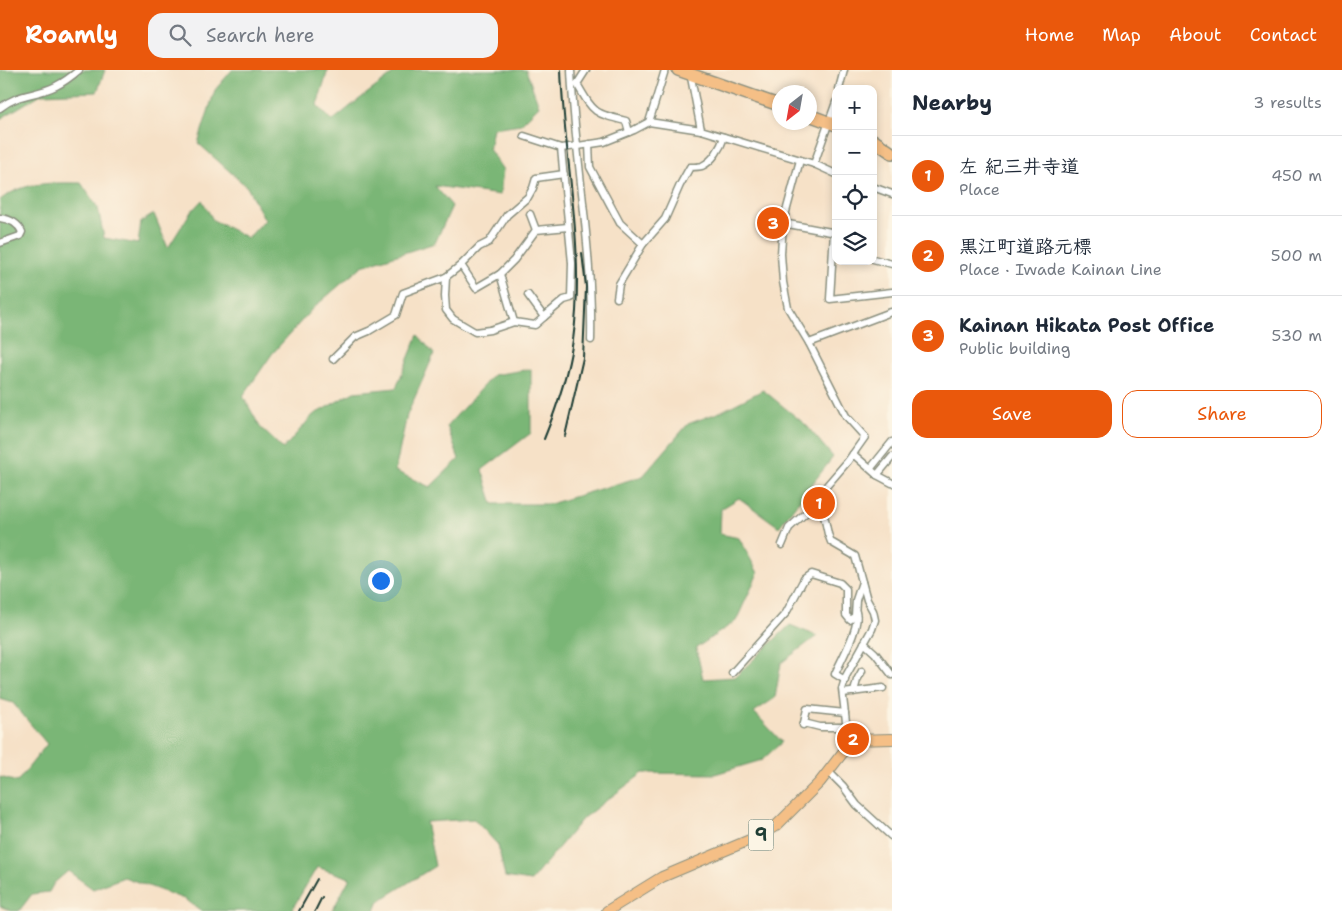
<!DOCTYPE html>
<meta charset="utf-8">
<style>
body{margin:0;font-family:"Shantell Sans","Klee One",sans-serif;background:#f2f2f3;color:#1f2937}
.controls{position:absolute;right:15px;top:15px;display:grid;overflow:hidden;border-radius:10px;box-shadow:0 2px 8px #0003}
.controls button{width:45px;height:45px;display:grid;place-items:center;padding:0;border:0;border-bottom:1px solid #e0e1e3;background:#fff;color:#1f2937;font:25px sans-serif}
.compass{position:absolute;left:772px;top:15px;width:45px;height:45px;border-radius:50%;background:#fff;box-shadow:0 2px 8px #0003;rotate:211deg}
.you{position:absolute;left:380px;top:510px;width:18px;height:18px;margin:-12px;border:4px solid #fff;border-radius:50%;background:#1a73e8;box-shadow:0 0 0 8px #1a73e833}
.badge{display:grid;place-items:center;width:32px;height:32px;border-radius:50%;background:#ea580c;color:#fff;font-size:16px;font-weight:700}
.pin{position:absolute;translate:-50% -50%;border:2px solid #fff;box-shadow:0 1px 5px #0006}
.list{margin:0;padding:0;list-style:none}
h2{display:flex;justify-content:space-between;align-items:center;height:65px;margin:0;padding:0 20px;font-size:21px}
h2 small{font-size:16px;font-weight:400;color:#747a83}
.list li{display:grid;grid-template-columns:32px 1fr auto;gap:15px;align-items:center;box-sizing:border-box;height:80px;padding:0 20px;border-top:1px solid #e0e1e3}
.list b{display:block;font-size:19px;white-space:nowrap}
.list p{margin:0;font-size:16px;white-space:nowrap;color:#747a83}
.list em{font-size:16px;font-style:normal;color:#747a83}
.actions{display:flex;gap:10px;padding:15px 20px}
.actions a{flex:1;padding:11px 0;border:1px solid #ea580c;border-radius:15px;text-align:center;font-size:18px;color:#ea580c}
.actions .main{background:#ea580c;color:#fff}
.icon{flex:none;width:28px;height:28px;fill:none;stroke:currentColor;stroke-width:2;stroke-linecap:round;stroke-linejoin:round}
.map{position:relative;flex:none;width:892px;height:841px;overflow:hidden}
header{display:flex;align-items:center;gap:30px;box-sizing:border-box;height:70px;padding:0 25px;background:#ea580c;color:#fff}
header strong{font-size:24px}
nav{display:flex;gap:28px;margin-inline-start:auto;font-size:18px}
.search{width:350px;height:45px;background:#f2f2f3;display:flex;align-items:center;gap:12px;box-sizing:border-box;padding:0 18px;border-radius:15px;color:#747a83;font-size:19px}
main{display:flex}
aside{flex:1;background:#fff}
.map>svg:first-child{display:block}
.forest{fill:#7ab676;stroke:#4c7a55}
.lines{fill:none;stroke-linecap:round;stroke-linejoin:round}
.street-casing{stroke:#8a8f7e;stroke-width:9}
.primary-casing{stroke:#8a8f7e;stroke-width:12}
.highway-casing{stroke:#8a8f7e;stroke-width:14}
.street{stroke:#fff;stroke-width:6}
.primary{stroke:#f5bf86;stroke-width:10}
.highway{stroke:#f5bf86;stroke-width:11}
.rail{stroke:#1f3d34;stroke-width:2}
.labels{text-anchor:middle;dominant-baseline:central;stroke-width:4;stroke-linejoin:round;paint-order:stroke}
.shield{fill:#fcf5e5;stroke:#617469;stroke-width:1}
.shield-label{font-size:18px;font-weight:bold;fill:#1f3d34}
</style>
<header>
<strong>Roamly</strong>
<div class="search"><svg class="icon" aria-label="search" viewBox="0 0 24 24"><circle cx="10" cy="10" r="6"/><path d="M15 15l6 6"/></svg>Search here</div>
<nav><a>Home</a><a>Map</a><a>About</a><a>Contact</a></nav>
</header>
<main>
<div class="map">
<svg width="892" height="841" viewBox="0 0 892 841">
<rect width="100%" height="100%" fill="#fcf5e5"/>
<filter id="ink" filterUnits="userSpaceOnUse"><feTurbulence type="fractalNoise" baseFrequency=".02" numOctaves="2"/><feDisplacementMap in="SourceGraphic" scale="10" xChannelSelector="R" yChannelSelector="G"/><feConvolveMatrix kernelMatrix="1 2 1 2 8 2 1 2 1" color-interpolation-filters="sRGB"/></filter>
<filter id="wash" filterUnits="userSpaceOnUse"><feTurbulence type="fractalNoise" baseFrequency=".0096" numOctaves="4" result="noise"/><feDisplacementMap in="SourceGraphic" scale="20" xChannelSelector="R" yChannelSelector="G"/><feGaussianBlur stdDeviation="1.12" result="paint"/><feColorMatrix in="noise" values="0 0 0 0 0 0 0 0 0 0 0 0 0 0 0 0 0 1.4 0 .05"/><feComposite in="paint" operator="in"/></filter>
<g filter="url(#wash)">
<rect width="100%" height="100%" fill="#f6e1c7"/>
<g class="forest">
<polygon points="0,0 105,0 97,22 41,24 0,49"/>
<path d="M232 0H328L317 35 332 51 357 31 398 0H526L539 36 521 54 493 58 489 79 503 100 500 125 435 116 452 136 435 173 362 196 312 239 272 284 243 326 260 357 283 379 313 345 354 322 396 318 418 265 434 284 407 345 395 401 430 417 459 389 447 356 493 305 531 299V363L482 400 493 434H550L643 406 688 354 720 342 763 320 806 355 833 387 779 457 739 428 721 439 720 464 739 468 758 503 736 551 696 578 703 609 735 607 790 555 817 566 781 593 775 628 754 642 782 672 762 690 715 704 643 703 583 748 531 811 505 807 498 775 474 749 426 752 435 796 379 831 375 841H332L350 808 317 797 291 841H202L184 829 124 807 93 819 68 801 54 813 49 822 32 824 19 841H11L0 836V707L17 712 47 674 13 633 0 629V130C24 111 52 113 81 113L98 138 104 168 138 174 141 152 154 144 168 178 190 143 202 130 213 150 248 168 265 150 247 117 198 73 215 20Z"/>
</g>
</g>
<g filter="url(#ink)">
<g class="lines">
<defs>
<g id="street">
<path d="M571 0C575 90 593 179 591 270"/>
<polyline points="690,2 701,60"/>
<path d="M577 14C594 43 593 43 626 51L629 62"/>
<polyline points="577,14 586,0"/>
<polyline points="839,19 844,0"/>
<path d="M0 38C18 23 36 26 56 16 64 12 72 6 79 0"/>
<polyline points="649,52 665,0"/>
<polyline points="524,66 561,78 578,76 604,72 634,60 649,52 701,60 814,94 836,104"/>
<polyline points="589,74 590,97 620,153 643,174"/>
<polyline points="800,90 783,153 781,184 783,212 788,238 809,273 846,346 865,367 848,391 823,420 820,427 828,464 831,472 855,486 867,530 873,541 875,550 872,559 846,606 842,619 848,669 851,672"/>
<polyline points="814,94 836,32"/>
<polyline points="873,117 892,124"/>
<polyline points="530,144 536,160"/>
<path d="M0 148C9 149 18 153 22 162L20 166 0 173"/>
<polyline points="783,153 836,163"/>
<polyline points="834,162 830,229 892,222"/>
<polyline points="873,189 892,194"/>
<polyline points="500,204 476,218 461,195 479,177 489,172 507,145 528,127 533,118 536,108 564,104"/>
<polyline points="446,207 445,226 446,240 453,249 475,262 490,260 514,252 535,255 544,247 528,225"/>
<path d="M617 228 619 214 643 174 665 149 680 115 690 97C694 97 699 97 702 96 713 91 721 77 724 67"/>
<polyline points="544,247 564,230 571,228 572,193 561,78"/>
<polyline points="514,252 500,204 514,190 536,160 568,157"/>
<polyline points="809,273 891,242"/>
<polyline points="333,289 355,267 369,261 396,245 403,223 446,207 461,195"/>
<polyline points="853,384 877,405 892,413"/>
<polyline points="871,398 892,372"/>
<polyline points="877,405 892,387"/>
<polyline points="782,475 789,458 820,430"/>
<polyline points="864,573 875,583 892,605"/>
<polyline points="732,603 786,543 804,509 811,504 840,513 846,519 846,545 850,550 855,546 856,530 862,512"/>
<path d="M845 610 835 604C841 590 861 556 856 542"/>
<polyline points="854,622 857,610 862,601"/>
<polyline points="843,623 883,618"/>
<polyline points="804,653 807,639 845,643"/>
<polyline points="803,655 804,653 820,657 847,657"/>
<polyline points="829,702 843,716 857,735 891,766 892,765"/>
</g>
<polyline id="primary" points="607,841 662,807 759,766 777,755 820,712 851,672 854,670 892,669"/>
<g id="highway">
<polyline points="678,0 779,35"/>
<polyline points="809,45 836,55"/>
<polyline points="873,70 892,83"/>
</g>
</defs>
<use href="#street" class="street-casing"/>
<use href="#primary" class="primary-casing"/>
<use href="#highway" class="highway-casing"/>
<use href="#street" class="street"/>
<use href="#primary" class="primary"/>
<use href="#highway" class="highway"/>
<g class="rail">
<polyline points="565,366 583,288 586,217 582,183"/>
<path d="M544 369C557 337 568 304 573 270 586 180 564 90 561 0"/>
<polyline points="299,841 317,809"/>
<polyline points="315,841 322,827"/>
</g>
</g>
</g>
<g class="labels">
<rect class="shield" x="748.5" y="749.5" width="25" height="31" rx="4"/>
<g class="shield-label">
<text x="761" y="765">9</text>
</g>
</g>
</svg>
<div class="controls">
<button>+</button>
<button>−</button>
<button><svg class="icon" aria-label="locate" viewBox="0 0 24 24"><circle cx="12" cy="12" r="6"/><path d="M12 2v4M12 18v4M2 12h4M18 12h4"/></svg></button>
<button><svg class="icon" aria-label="layers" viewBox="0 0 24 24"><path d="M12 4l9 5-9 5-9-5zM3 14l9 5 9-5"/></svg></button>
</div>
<svg class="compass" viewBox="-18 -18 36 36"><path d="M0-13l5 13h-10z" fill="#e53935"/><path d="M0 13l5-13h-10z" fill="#747a83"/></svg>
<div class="you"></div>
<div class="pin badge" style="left:819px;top:433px">1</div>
<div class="pin badge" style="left:853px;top:669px">2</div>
<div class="pin badge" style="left:773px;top:153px">3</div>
</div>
<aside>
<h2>Nearby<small>3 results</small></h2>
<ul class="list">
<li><span class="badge">1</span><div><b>左 紀三井寺道</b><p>Place</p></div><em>450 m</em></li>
<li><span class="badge">2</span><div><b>黒江町道路元標</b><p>Place · Iwade Kainan Line</p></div><em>500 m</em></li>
<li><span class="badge">3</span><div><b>Kainan Hikata Post Office</b><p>Public building</p></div><em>530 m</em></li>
</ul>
<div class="actions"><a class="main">Save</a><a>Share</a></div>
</aside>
</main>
